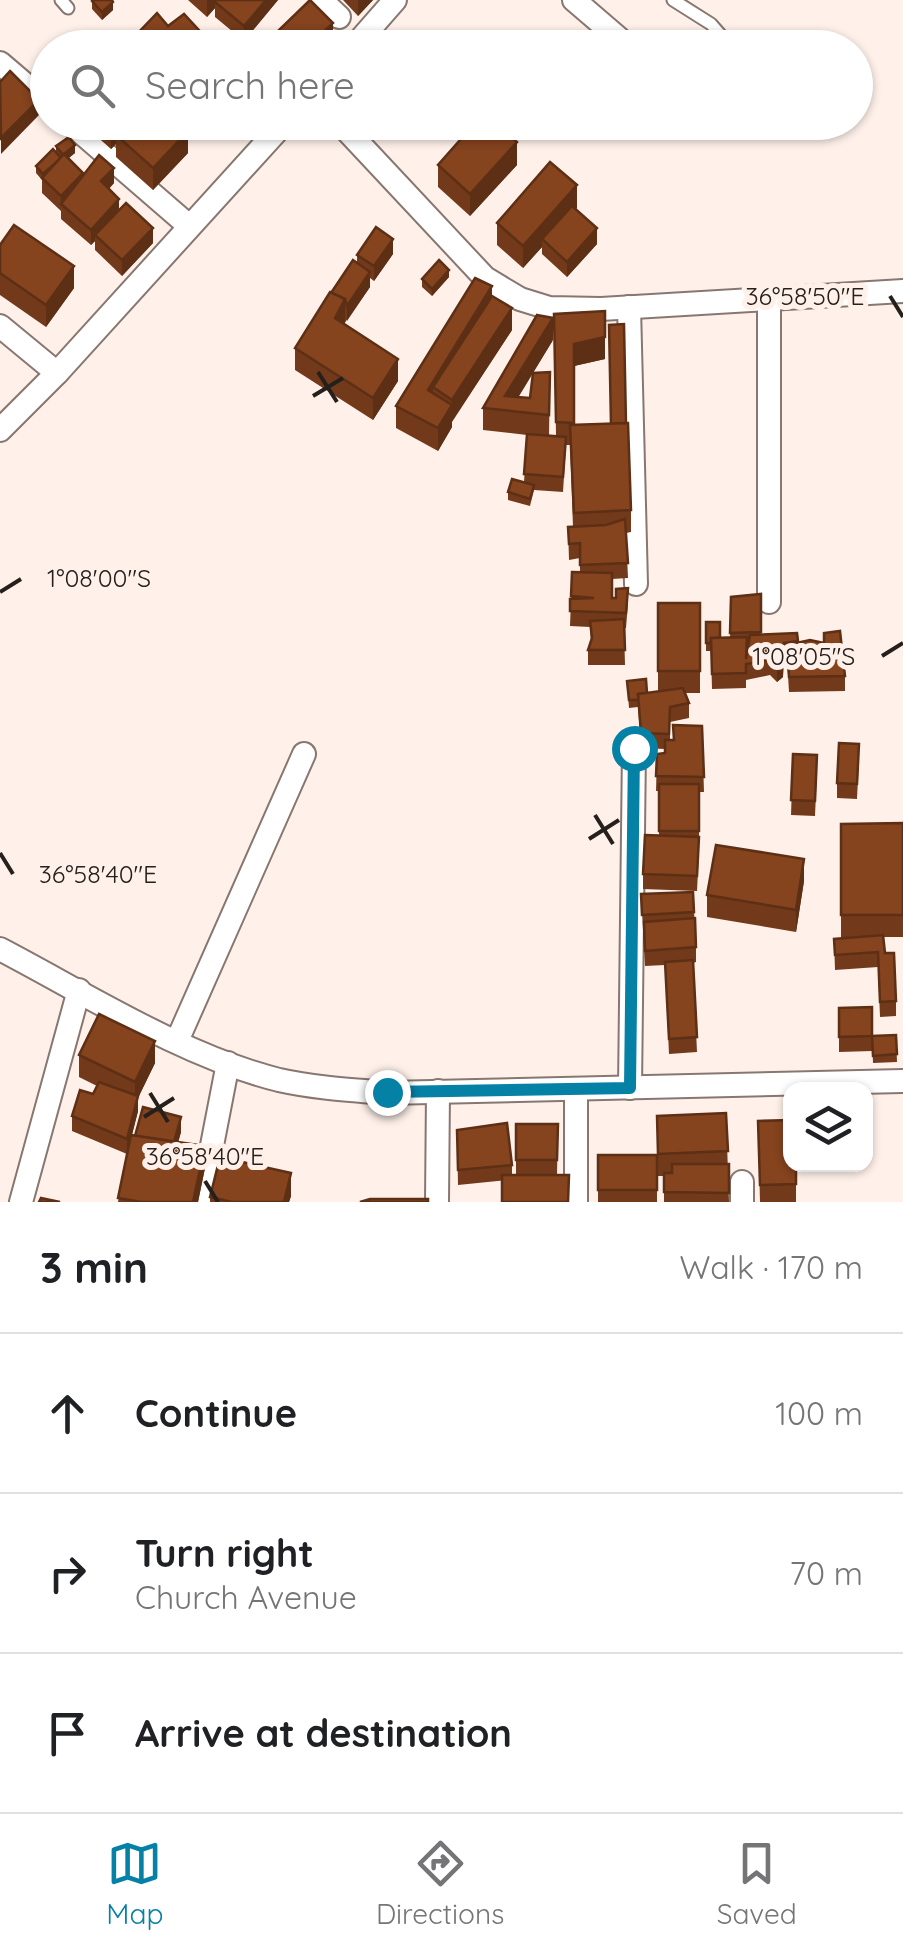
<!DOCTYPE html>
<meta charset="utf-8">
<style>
body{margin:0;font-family:Quicksand,sans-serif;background:#f2f2f2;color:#202124}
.controls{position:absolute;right:30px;bottom:30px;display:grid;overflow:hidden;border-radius:20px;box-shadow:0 2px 8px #0004}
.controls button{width:90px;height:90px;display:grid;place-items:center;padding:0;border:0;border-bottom:2px solid #e0e0e0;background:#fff;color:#202124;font:50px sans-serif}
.stop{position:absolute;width:30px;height:30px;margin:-22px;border:8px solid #0681a6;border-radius:50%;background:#fff}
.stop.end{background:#0681a6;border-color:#fff;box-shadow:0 2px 10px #0008}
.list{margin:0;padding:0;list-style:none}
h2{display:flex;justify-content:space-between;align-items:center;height:130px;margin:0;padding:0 40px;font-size:42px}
h2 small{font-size:32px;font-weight:400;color:#757577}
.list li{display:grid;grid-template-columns:65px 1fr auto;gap:30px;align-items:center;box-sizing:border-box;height:160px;padding:0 40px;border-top:2px solid #e0e0e0}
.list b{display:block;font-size:38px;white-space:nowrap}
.list p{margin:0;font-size:32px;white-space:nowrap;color:#757577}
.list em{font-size:32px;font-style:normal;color:#757577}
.icon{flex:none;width:55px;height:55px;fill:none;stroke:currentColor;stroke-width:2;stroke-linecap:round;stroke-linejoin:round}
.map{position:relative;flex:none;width:903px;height:1202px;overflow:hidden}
.search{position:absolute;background:#fff;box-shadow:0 2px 8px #0004;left:30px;right:30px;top:30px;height:110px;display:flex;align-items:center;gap:25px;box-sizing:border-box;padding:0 35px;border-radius:55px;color:#757577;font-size:38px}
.sheet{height:610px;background:#fff}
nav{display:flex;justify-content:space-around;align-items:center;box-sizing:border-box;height:140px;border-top:2px solid #e0e0e0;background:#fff;font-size:28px;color:#757577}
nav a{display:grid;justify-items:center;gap:5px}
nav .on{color:#0681a6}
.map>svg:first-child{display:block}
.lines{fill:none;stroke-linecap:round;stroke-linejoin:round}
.lane-casing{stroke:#877770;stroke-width:15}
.street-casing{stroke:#877770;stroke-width:26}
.lane{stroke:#fff;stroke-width:11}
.street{stroke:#fff;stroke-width:22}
.wall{fill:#723a1a}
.shaded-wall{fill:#5d2f15}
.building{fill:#85431e;stroke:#5d2f15;stroke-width:2.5}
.route{stroke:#0681a6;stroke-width:12}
.ticks{fill:none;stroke:#26201d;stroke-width:4}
.ticks-label{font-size:25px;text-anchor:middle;fill:#26201d;stroke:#fff1ea;stroke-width:10;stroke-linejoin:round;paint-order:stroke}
</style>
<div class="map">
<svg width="903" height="1202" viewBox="0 0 903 1202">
<rect width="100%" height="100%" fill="#fff1ea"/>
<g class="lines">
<defs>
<g id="lane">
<polyline points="61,0 68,8"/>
<polyline points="673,0 711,24 732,48"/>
</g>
<g id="street">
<polyline points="321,0 339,17"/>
<polyline points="574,0 630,48"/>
<polyline points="353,48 395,0"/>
<polyline points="0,63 48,104"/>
<polyline points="69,122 188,225"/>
<polyline points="339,122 485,278 520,299 549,308 601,309 903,291"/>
<polyline points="629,307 636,584"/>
<polyline points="0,326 57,373"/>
<polyline points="0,430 57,373 285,122"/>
<polyline points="769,602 769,297"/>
<path d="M0 949C88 995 183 1056 279 1080 315 1088 351 1090 387 1093L903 1081"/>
<polyline points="177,1041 304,754"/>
<polyline points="630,1088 634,748"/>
<polyline points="21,1202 79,990"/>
<polyline points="201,1202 228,1063"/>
<polyline points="437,1202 438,1091"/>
<polyline points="576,1202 576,1089"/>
<polyline points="742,1202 742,1182"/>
</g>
</defs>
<use href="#lane" class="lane-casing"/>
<use href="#street" class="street-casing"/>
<use href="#lane" class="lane"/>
<use href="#street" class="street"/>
</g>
<g class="wall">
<polygon points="188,0 278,0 244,41 215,17 215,8 207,17"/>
<polygon points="343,0 373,0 358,16"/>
<polygon points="92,1 113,10 102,20 92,9"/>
<polygon points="278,31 333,38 323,48 280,48"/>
<polygon points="85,122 178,122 188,153 153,190 116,157 116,144 111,149 85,126"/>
<polygon points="56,146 75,153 68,158 83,175 114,183 109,189 119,210 153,243 122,276 95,250 95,241 91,245 61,219 61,211 42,193 42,180 36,173 36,166 56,152"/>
<polygon points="438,165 517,165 470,216 438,187"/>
<polygon points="577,208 575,209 597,244 567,277 542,254 542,247 523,268 497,245 497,223"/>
<polygon points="0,245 74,288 46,327 0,295"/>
<polygon points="393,254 374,281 370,278 370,287 344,324 398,381 373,420 295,370 295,348 331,293 357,264 357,255"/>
<polygon points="449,277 432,296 422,287 422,279"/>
<polygon points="492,296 512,330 452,421 452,427 438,451 396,428 396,406"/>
<polygon points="554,314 605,359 574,366 574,425 626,423 631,510 631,532 626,533 628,578 612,579 612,598 628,603 626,628 624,628 625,665 588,665 588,650 591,642 590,627 570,626 572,572 580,572 580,558 569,560 568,527 573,527 570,445 566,445 563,492 534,490 530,506 508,500 508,492 524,482 527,435 483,430 483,408 553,340 518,397 530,398 550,372 549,436 556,436"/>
<polygon points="761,594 761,634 798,643 845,676 845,691 789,692 787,658 784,658 783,677 777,682 770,675 746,680 746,688 712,689 711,651 706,651 706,622 720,638 730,638 731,597"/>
<polygon points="658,603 700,603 700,693 685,693 689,703 689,718 670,722 670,740 674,740 702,726 704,792 699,792 699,852 697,891 643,889 643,874 659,835 659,791 656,791 657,754 665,753 665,749 641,748 638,707 629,708 627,681 647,693 658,691"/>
<polygon points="793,754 817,770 815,816 791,815"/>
<polygon points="859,759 857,799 837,798 837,783"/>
<polygon points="903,823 903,937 883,937 885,953 896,1001 896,1016 880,1017 878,967 835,970 834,939 857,937 841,937 841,824"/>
<polygon points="804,881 796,932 707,917 707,895"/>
<polygon points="693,892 696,947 696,962 693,963 697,1052 669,1054 665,965 645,966 641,894"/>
<polygon points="872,1007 872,1051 839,1052 839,1008"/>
<polygon points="896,1035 897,1062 873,1063 872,1036"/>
<polygon points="79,1055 155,1063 138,1098 138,1111 132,1135 181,1132 178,1142 205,1168 198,1202 118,1202 127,1154 72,1131 72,1116 93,1094 97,1086 79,1077"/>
<polygon points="726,1113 729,1202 664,1202 664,1176 658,1176 657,1116"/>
<polygon points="758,1121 796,1164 796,1202 760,1202"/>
<polygon points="516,1124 558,1124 557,1175 458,1185 457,1130 512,1165 512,1175 516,1175"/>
<rect x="598" y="1155" width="59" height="47"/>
<polygon points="291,1196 289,1202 210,1202 210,1197"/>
</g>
<g class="shaded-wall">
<polygon points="207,0 222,0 215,2 215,8 207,17"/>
<polygon points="266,0 278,0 244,41 244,26"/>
<polygon points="359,0 373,0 358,16 358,1"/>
<polygon points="113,2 113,10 102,20 102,12"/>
<polygon points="333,23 333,38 323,48 307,48"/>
<polygon points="39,100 39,115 1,154 1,138"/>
<polygon points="121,122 135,122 116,135 116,144 111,149 111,134"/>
<polygon points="188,131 188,153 153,190 153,168"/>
<polygon points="517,142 517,165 470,216 470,194"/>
<polygon points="75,145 75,153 63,163 63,155"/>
<polygon points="114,168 114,183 101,196 101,181"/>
<polygon points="83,173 83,188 61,205 61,196"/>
<polygon points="577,185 577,208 546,243 542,239 542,247 523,268 523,246"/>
<polygon points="119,199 119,214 95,235 95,241 91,245 91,230"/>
<polygon points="153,228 153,243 122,276 122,260"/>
<polygon points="597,228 597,244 567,277 567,262"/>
<polygon points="393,239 393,254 374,281 374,266"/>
<polygon points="74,266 74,288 46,327 46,305"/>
<polygon points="449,270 449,277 432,296 432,289"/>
<polygon points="370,272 370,287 347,321 347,306"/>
<polygon points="492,286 492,308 433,387 433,404 428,390"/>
<polygon points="345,299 345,322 335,340 335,318"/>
<polygon points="512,308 512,330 452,422 452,400"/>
<polygon points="605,311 605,359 574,366 574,344"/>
<polygon points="553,318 553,340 510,411 505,396"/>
<polygon points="398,359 398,381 373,420 373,398"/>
<polygon points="452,405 452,427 438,451 438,428"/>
<polygon points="784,643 783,677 777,682 777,667"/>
<polygon points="804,859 804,881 796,932 796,910"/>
<polygon points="155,1041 155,1063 138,1098 138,1111 127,1154 127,1139 135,1104 135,1082"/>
<polygon points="181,1117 181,1132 173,1161 173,1146"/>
<polygon points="205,1146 205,1168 198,1202 193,1202"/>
<polygon points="291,1173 291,1196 289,1202 284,1202"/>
</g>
<g class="building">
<polygon points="93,0 112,0 113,2 102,12 92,1"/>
<polygon points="216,0 266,0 244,26 215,2"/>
<polygon points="310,0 333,23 307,48 295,48 278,31"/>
<polygon points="157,13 168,26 184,14 208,40 200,48 142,48 136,35"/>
<polygon points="10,71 39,100 1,138 0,82"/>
<polygon points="98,122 121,122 111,134"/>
<polygon points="127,122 178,122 188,131 153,168 116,135"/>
<polygon points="476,122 495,122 517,142 470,194 438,165"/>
<polygon points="69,137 75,145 63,155 56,146"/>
<polygon points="53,149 61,158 43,174 36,166"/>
<polygon points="64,154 83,173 61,196 42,178"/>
<polygon points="99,155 114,168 101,181 119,199 91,230 61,204"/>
<polygon points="550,162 577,185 523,246 497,223"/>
<polygon points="126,203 153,228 122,260 95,235"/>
<polygon points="572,206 597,228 567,262 542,239"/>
<polygon points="14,225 74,266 46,305 0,273 0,245"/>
<polygon points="376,227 393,239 374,266 357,255"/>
<polygon points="353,260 370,272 347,306 345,299 331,293"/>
<polygon points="439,260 449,270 432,289 422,279"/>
<polygon points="475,278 492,286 428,390 452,405 438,428 396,406"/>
<polygon points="330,292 345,299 335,318 398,359 373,398 295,348"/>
<polygon points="492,296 512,308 452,400 433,387"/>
<polygon points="605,311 605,337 574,344 574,423 556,422 554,314"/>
<polygon points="537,315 553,318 505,396 530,398 533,373 550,372 549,415 483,408"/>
<polygon points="624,324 626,423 611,424 609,325"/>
<polygon points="628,423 631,510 574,513 570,425"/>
<polygon points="527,434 566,437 563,477 524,474"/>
<polygon points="512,479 534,485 530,499 508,492"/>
<polygon points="625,519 628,563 580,565 580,543 569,544 568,527 606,525"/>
<polygon points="572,572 612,573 612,598 616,598 616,589 628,588 626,613 570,611 570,599 594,598 571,596"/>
<polygon points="761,594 761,632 730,633 731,597"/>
<rect x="658" y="603" width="42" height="68"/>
<polygon points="624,619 625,650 588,650 592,638 590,621"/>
<polygon points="706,622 720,622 720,638 711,638 711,643 706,643"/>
<polygon points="840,631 845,676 789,677 787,645 810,640 824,643 824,633"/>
<polygon points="797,633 798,641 784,643 783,662 777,667 770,660 746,664 746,673 712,674 711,638 747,637 746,659 750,635"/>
<polygon points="646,679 647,693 638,694 639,700 629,700 627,681"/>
<polygon points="683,688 689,703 670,707 669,734 641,733 638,694"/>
<polygon points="673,725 702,726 704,777 656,776 657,754 665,753 665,740 674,740"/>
<polygon points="839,743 859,744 857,784 837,783"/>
<polygon points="793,754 817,755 815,801 791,800"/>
<rect x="659" y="784" width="40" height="47"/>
<polygon points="903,823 903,915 841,915 841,824"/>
<polygon points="645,835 699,837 697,876 643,874"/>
<polygon points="716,845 804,859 796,910 707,895"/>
<polygon points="693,892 694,912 642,915 641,894"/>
<polygon points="695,918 696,947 645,951 644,922"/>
<polygon points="883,935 885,953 894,953 896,1001 880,1002 878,952 835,955 834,939"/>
<polygon points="693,960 697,1037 669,1039 665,962"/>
<polygon points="872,1007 872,1036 839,1037 839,1008"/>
<polygon points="99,1014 155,1041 135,1082 79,1055"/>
<polygon points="896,1035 897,1054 873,1056 872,1036"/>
<polygon points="99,1082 138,1096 127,1139 72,1116 80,1090 93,1094"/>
<polygon points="143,1107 181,1117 174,1142 135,1136"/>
<polygon points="726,1113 728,1151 658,1154 657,1116"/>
<polygon points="790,1120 790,1164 796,1164 796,1184 760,1185 758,1121"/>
<polygon points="507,1123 512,1165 458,1170 457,1130"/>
<polygon points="516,1124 558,1124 557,1160 516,1160"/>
<polygon points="131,1135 205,1146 193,1202 141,1202 118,1198"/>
<rect x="598" y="1155" width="59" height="35"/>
<polygon points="220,1157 291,1173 284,1202 232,1202 210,1197"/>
<polygon points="672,1164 729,1164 729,1193 664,1192 664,1173 672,1173"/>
<polygon points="502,1175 569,1175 568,1202 502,1202"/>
<polygon points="41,1198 60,1202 39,1202"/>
<polygon points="370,1199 428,1199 428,1202 360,1202"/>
</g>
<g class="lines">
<polyline class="route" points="387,1092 630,1088 634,748"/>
</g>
<path class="ticks" d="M890 296 903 317M318 372 337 402M313 396 343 378M0 592 21 579M882 656 903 643M595 815 613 844M589 839 619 820M0 853 13 874M150 1093 168 1122M144 1117 174 1098M205 1181 218 1202"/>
<g class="ticks-label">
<text x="805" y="305">36°58'50"E</text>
<text x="99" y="587">1°08'00"S</text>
<text x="804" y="665">1°08'05"S</text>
<text x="98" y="883">36°58'40"E</text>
<text x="205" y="1165">36°58'40"E</text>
</g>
</svg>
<div class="controls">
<button><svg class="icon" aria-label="layers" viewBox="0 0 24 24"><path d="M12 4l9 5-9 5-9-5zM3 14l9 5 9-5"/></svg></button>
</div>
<div class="stop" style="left:634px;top:748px"></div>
<div class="stop end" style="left:387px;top:1092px"></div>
<div class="search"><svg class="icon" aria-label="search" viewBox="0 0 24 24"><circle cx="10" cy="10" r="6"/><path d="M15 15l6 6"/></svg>Search here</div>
</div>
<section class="sheet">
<h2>3 min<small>Walk · 170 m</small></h2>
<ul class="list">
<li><svg class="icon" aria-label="ahead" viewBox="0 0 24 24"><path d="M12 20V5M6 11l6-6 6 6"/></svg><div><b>Continue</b></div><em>100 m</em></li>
<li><svg class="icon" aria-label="right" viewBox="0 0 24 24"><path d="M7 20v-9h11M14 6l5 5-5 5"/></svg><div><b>Turn right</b><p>Church Avenue</p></div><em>70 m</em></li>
<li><svg class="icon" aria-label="arrive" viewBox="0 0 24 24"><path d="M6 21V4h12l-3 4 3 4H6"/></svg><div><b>Arrive at destination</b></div></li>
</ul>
</section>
<nav>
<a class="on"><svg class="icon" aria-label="map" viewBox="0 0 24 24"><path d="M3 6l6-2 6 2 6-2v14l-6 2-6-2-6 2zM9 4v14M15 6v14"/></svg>Map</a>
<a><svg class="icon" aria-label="directions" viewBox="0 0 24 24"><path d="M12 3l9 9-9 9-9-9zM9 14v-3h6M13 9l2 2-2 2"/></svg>Directions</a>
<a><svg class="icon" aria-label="saved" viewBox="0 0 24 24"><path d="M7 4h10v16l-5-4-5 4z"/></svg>Saved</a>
</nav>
